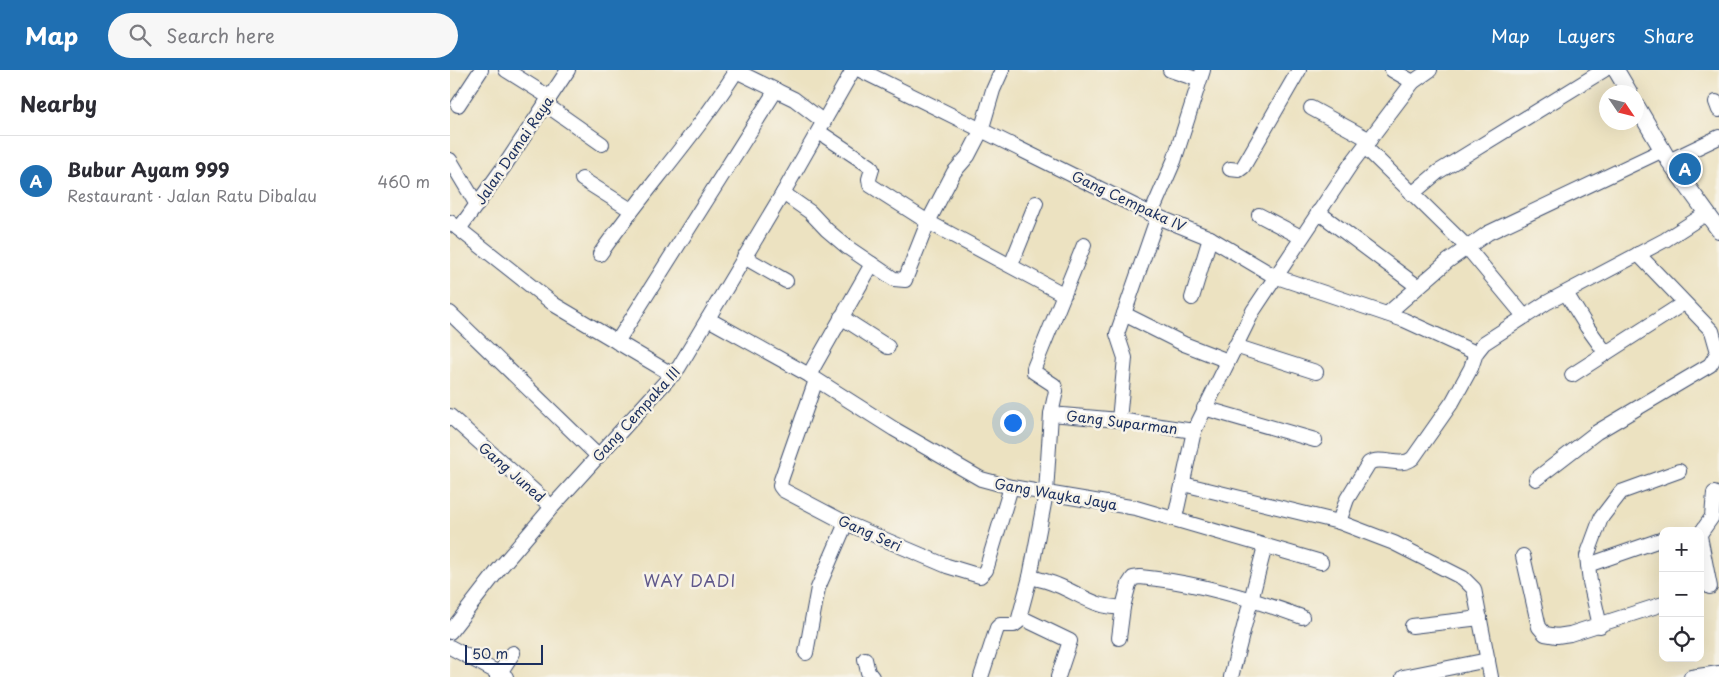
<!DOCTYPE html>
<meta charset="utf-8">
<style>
body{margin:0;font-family:"Playpen Sans",sans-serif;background:#f7f7f7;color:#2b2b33}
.controls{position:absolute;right:15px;bottom:15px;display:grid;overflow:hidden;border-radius:10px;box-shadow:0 5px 20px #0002}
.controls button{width:45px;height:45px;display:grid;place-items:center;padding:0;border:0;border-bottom:1px solid #e1e1e2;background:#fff;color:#2b2b33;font:25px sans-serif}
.compass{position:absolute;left:1149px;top:15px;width:45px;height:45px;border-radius:50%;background:#fff;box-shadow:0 5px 20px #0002;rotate:125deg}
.scale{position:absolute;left:15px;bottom:12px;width:78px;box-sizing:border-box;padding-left:5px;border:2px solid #1b2f5e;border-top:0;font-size:14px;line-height:18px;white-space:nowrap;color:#1b2f5e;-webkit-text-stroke:4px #f7f3e8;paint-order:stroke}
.you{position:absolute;left:562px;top:352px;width:18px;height:18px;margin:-12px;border:4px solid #fff;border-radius:50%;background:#1a73e8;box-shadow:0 0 0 8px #1a73e833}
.badge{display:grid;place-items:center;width:32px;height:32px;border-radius:50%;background:#1f6fb2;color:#fff;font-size:16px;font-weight:700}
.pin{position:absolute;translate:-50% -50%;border:2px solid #fff;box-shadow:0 1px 5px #0006}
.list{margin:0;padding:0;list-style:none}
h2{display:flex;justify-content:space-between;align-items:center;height:65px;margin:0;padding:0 20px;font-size:21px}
h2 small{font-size:16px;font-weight:400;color:#7c7c81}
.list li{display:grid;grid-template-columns:32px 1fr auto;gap:15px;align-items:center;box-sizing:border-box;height:90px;padding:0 20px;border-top:1px solid #e1e1e2}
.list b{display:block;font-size:19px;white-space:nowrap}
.list p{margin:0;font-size:16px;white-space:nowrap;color:#7c7c81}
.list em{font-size:16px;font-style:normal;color:#7c7c81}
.icon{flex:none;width:28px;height:28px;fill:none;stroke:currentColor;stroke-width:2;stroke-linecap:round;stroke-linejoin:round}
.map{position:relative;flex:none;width:1269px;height:607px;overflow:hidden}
header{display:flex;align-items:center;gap:30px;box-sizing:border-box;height:70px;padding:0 25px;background:#1f6fb2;color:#fff}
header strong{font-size:24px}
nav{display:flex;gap:28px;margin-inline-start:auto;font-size:18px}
.search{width:350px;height:45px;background:#f7f7f7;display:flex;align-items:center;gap:12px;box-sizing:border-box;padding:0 18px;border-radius:28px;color:#7c7c81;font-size:19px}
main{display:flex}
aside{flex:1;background:#fff}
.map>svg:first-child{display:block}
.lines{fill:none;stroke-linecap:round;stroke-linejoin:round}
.minor-casing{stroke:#3a4a6d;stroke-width:16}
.major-casing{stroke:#3a4a6d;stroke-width:18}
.minor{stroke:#fff;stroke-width:14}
.major{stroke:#fff;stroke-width:16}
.labels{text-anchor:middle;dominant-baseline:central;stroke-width:5;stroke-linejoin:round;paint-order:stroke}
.street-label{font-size:14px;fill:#1b2f5e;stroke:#f7f3e8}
.quarter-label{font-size:16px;letter-spacing:1px;fill:#5f588b;stroke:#f7f3e8}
</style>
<header>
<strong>Map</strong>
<div class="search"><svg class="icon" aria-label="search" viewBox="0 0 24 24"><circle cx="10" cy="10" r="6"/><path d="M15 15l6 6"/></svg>Search here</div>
<nav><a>Map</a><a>Layers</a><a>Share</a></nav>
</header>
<main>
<aside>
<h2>Nearby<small></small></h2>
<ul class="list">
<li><span class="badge">A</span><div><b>Bubur Ayam 999</b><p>Restaurant · Jalan Ratu Dibalau</p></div><em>460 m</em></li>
</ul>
</aside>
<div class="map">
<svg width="1269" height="607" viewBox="0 0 1269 607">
<rect width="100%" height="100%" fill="#f7f3e8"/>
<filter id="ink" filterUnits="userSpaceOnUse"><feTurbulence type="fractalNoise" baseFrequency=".02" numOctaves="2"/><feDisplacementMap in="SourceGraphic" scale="10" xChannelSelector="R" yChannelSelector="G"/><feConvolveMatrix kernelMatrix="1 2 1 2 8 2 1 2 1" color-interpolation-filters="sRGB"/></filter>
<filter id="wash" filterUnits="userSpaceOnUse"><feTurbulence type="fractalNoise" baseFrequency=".0096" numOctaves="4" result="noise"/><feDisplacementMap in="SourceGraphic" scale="20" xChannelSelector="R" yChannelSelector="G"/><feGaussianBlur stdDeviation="1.12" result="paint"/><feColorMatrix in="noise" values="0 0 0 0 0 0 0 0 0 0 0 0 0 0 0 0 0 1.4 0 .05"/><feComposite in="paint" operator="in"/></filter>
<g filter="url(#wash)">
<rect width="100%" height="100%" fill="#ece2c1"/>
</g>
<g filter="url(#ink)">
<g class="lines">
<defs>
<g id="minor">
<polyline points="56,0 99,27"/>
<polyline points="284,0 344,29 374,52"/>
<polyline points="410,0 701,144 760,168 824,206 954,250 1026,283"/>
<polyline points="720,0 749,10"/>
<polyline points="942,0 963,12"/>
<polyline points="1266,32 1269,40"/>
<polyline points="95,34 152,74"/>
<polyline points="8,35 31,0"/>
<polyline points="861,38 920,70"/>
<polyline points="369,62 420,96 422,99 419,109 420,115 478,152 613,224"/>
<polyline points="915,77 1016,176 1074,246"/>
<polyline points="0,90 27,135"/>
<polyline points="1219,91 1269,67"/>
<polyline points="780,99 789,100 793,97 849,0"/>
<polyline points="132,109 181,140"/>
<polyline points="333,123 360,142 377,160 397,177 444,209 455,210 478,152 504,102 518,86 531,61 543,20 552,0"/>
<polyline points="962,124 988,102 1154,0"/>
<polyline points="868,142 967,216"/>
<polyline points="701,144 724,91 753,0"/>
<polyline points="809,145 851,167"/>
<polyline points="0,152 105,235 223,305"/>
<polyline points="9,159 53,98 118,0"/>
<path d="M150 184C194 121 246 65 287 0"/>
<polyline points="294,187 336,211"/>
<polyline points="561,195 586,133"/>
<polyline points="1116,223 1137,257 1155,282"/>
<polyline points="742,228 760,168"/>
<polyline points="0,243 148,386"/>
<polyline points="674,244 734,274 778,291"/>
<polyline points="937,244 998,191 1038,163 1213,80"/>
<polyline points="391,247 438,277"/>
<polyline points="258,249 359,305 444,359 531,409 561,417 686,438 871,492"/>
<polyline points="167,272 326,20"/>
<polyline points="785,276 866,302"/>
<polyline points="359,305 422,194"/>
<polyline points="1122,305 1234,233"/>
<polyline points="366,310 331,410 330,416 333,420 396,453 497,496 530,506 536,500 561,417"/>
<polyline points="754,338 865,370"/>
<polyline points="601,344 669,350 744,361"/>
<polyline points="0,346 102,437"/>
<polyline points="669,350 675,288 667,264 708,146"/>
<polyline points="1086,409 1147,362 1260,295 1268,282 1262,261 1188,184"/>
<polyline points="733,414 889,452 944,473 1013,508 1024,519 1041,607"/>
<polyline points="725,448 744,361 803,241 901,94 963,12 980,0"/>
<path d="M889 452 897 429 919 393C932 385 950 399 963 388L1003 331 1021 298 1026 283 1034 273 1096 233 1215 170 1257 143"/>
<polyline points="1250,464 1262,447 1264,423"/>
<polyline points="1250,466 1260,517"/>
<polyline points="1073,486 1089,557 1095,564 1107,566 1120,564 1213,534"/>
<polyline points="1138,495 1213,469"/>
<path d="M580 507C589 509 598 511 607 515 628 523 649 540 673 537L679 514 683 508 690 507C746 512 800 528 852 547"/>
<polyline points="570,547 620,571 608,607"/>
<polyline points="962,556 1030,548"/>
<polyline points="1150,556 1140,512 1137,486 1151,448 1171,422 1229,401"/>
<polyline points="0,562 49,499 102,437 229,297 333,123 403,0"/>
<polyline points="669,568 673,537"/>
<polyline points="0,577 56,607"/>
<polyline points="356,583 368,518 396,453"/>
<polyline points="415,589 418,602 422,607"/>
<polyline points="47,607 63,583"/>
<polyline points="531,607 547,558 550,555 564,555 568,552 580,507 596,423 601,344 606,321 604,315 584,302 584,298 634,175"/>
<polyline points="781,607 815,476"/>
<polyline points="953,607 1038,590"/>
<polyline points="1241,607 1269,603"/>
</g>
<g id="major">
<polyline points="1166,0 1179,22"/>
<polyline points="1186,35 1219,91 1269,160"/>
</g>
</defs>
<use href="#minor" class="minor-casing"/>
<use href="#major" class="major-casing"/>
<use href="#minor" class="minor"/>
<use href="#major" class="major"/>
</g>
</g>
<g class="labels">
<g class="street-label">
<text transform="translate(64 80) rotate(-56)">Jalan Damai Raya</text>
<text transform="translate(679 131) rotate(25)">Gang Cempaka IV</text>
<text transform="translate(186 344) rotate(-48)">Gang Cempaka III</text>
<text transform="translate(672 352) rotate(7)">Gang Suparman</text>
<text transform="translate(62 402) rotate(41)">Gang Juned</text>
<text transform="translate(606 424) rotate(10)">Gang Wayka Jaya</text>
<text transform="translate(420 463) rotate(24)">Gang Seri</text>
</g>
<g class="quarter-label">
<text x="240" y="510">WAY DADI</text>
</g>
</g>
</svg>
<div class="controls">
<button>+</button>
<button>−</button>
<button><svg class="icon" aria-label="locate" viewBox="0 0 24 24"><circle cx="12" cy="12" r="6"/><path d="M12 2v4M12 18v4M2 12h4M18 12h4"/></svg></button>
</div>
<svg class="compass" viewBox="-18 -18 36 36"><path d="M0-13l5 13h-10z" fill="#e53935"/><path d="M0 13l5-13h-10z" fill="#7c7c81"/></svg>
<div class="scale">50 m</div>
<div class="you"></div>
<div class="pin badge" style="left:1235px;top:99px">A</div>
</div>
</main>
